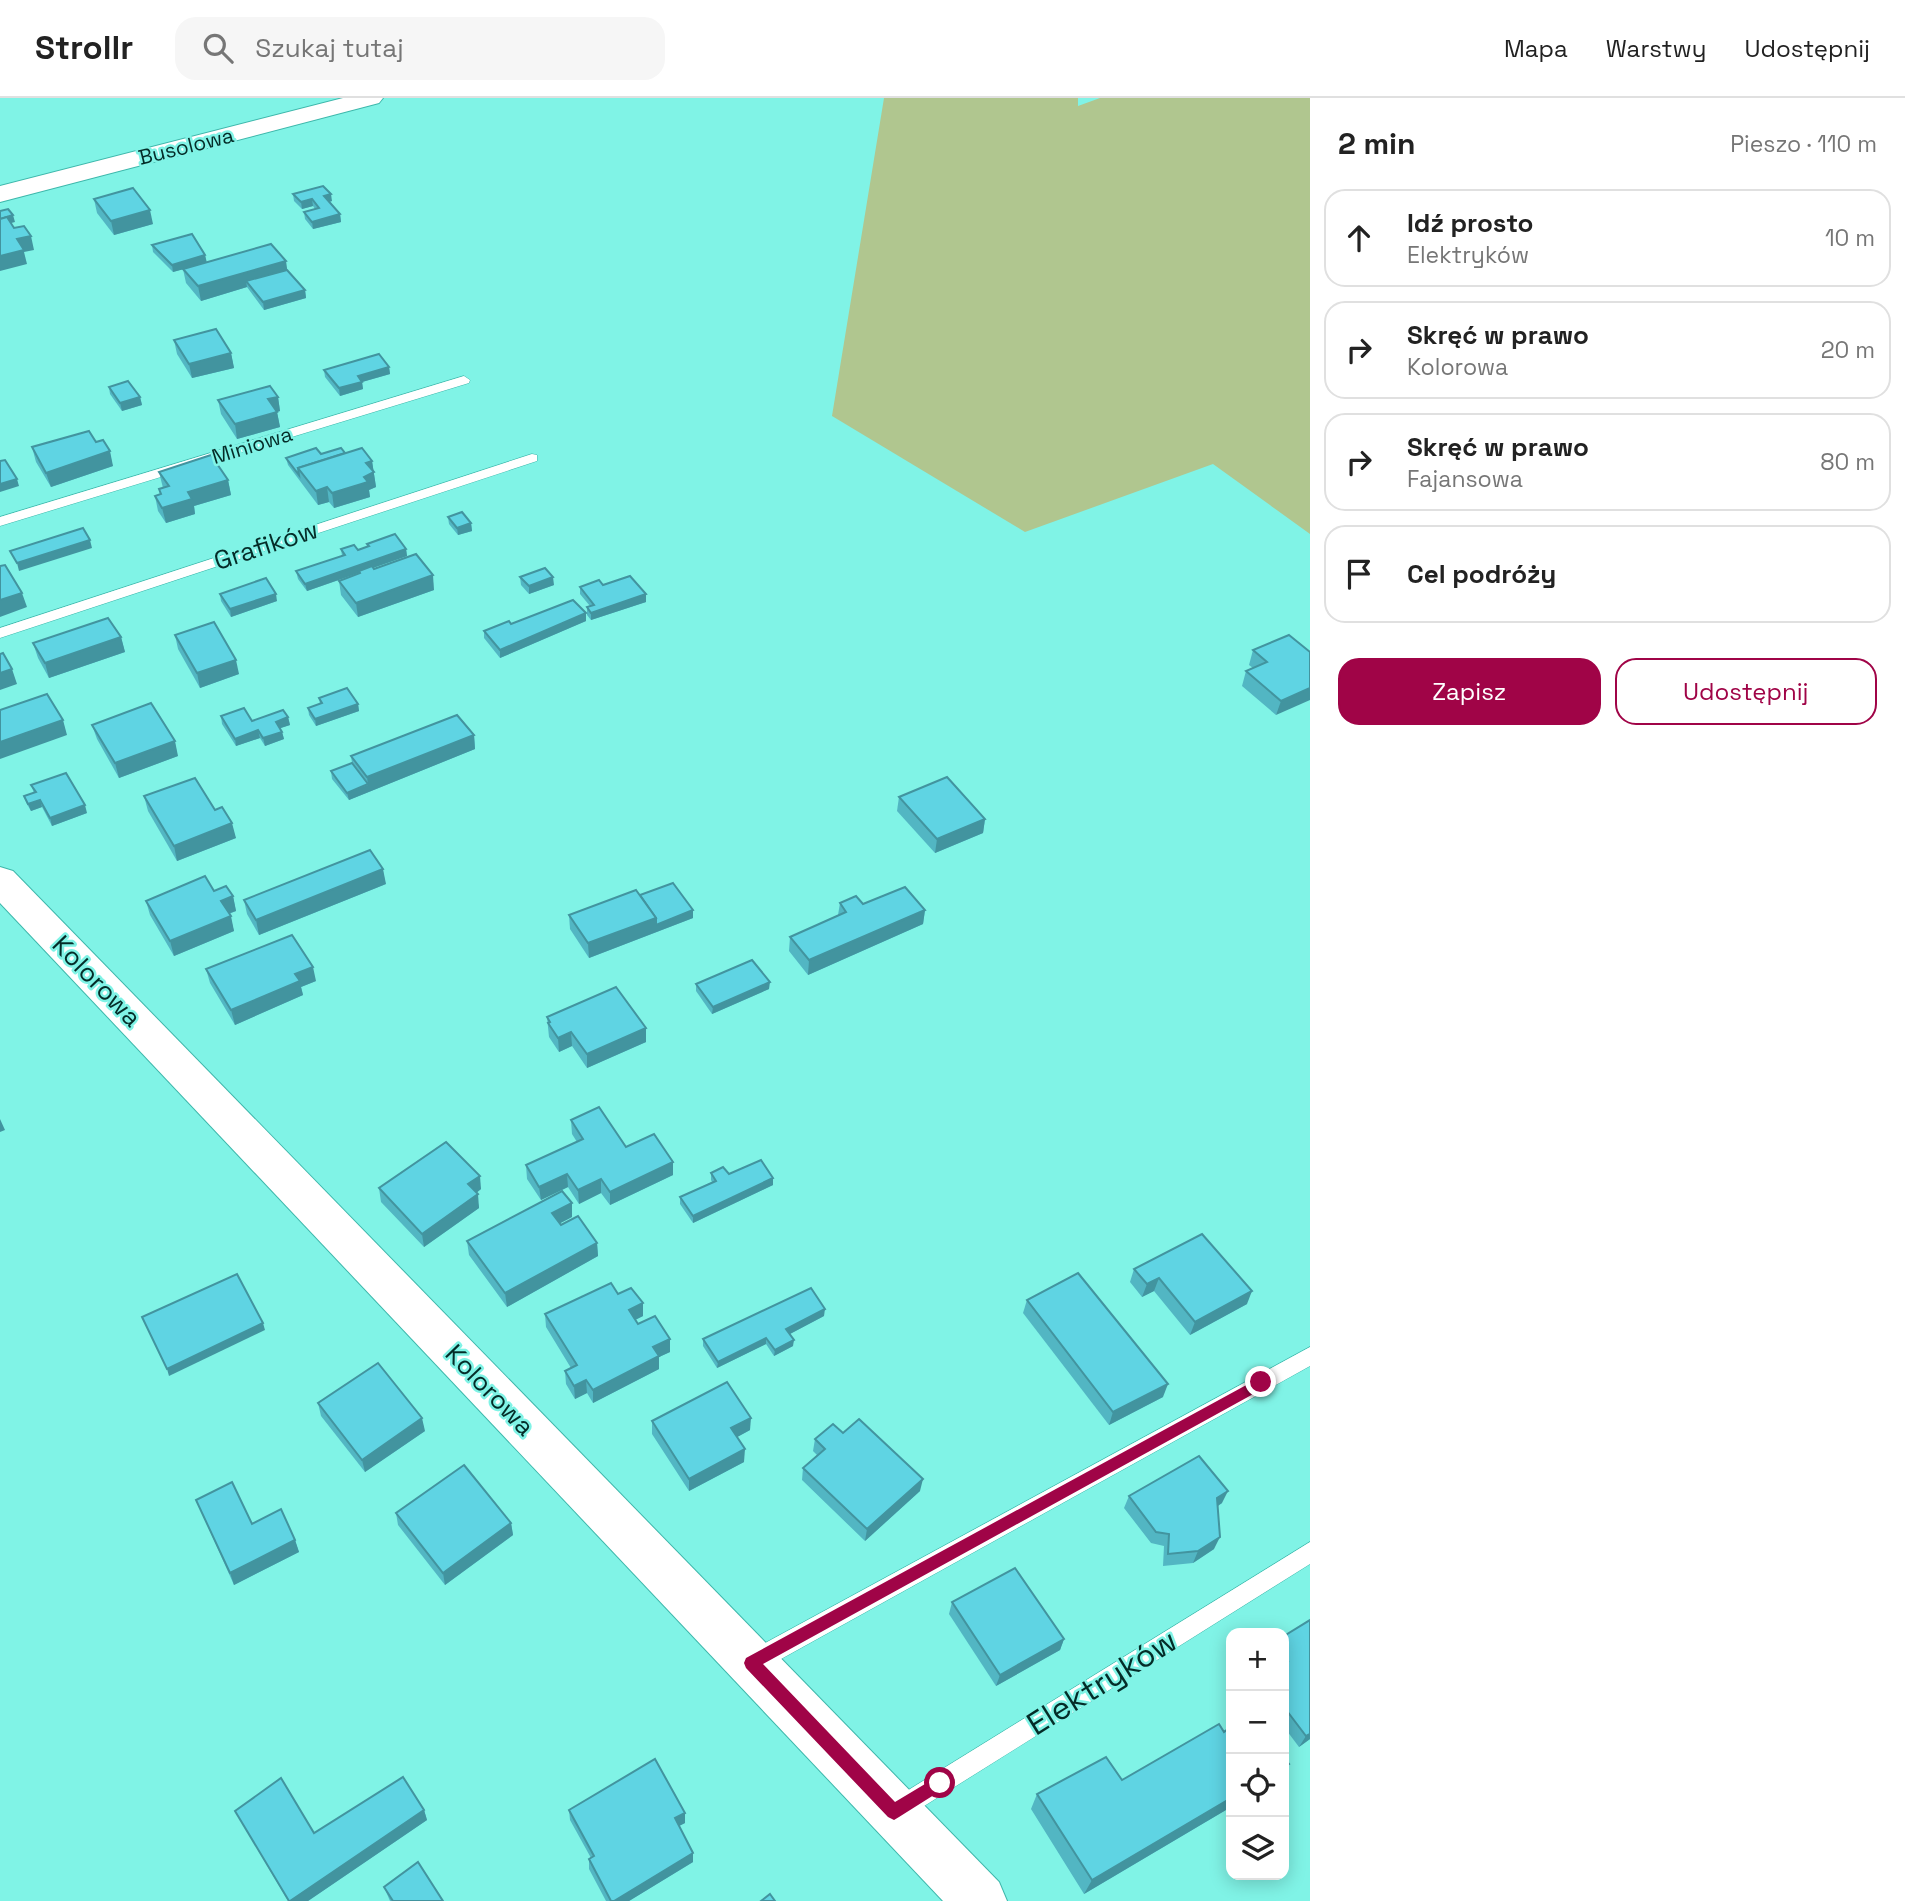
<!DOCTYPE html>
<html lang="pl">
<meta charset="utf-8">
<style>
body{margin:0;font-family:"Space Grotesk",sans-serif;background:#f6f6f6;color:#222}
.controls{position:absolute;right:21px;bottom:21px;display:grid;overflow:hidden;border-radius:14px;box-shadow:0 4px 18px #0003}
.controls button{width:63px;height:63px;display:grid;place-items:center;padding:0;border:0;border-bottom:2px solid #e0e0e0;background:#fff;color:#222;font:35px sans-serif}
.stop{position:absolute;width:21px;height:21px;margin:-16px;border:5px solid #a00447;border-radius:50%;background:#fff}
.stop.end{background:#a00447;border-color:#fff;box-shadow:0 2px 7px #0008}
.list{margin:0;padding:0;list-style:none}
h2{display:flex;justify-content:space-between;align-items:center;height:91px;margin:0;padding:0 28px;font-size:30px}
h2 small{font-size:23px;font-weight:400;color:#767676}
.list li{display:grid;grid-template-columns:46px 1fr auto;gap:21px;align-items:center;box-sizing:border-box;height:98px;margin:0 14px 14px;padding:0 14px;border:2px solid #e0e0e0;border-radius:21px}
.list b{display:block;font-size:26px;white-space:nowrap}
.list p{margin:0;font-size:23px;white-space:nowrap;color:#767676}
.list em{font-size:23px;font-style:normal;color:#767676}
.actions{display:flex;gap:14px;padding:21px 28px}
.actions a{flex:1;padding:16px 0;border:2px solid #a00447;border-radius:21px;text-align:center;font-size:24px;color:#a00447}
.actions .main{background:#a00447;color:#fff}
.icon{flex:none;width:38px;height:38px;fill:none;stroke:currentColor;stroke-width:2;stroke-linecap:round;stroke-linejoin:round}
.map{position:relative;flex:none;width:1310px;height:1803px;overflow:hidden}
header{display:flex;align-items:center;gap:42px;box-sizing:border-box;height:98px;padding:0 35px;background:#fff;border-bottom:2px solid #e0e0e0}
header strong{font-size:33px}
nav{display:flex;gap:38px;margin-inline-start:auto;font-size:24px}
.search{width:490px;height:63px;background:#f6f6f6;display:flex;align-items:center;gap:18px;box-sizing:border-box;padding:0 24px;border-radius:21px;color:#767676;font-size:26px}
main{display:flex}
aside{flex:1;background:#fff}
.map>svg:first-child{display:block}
.green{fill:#b0c68f}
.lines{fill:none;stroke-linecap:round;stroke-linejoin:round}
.lane-casing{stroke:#3db7ab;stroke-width:1}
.secondary-casing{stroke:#3db7ab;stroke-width:2}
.lane{fill:#fff;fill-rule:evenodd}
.secondary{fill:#fff;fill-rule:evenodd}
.wall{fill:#52b6c3}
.shaded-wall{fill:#42949f}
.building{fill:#5fd4e3;stroke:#42949f;stroke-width:2}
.route{fill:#a00447}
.labels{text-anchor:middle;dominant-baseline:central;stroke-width:5;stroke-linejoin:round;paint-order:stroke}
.far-street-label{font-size:21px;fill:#042c28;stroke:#80f3e6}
.street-label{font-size:26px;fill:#042c28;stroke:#80f3e6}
.near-street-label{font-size:32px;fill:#042c28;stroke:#80f3e6}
</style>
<header>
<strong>Strollr</strong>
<div class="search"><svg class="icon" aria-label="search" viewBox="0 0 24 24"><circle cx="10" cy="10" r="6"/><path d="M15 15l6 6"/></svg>Szukaj tutaj</div>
<nav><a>Mapa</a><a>Warstwy</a><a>Udostępnij</a></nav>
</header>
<main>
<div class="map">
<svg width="1310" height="1803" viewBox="0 0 1310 1803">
<rect width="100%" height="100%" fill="#80f3e6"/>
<polygon class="green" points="884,0 1078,0 1078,8 1100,0 1310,0 1310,436 1213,366 1025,434 832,318"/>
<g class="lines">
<defs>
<g id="lane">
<polygon points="464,278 470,282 469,285 0,428 0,419"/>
<polygon points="532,356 537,357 537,363 0,540 0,530"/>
<polygon points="1310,1249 1310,1268 763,1571 755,1574 747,1571 744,1563 747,1555"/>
<polygon points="1310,1444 1310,1466 905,1720 897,1724 889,1720 885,1712 889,1704"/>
</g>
<g id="secondary">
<polygon points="343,0 383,0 379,5 0,104 0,88"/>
<polygon points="0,769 13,773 999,1784 1007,1803 943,1803 0,805"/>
</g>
</defs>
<use href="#lane" class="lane-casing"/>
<use href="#secondary" class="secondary-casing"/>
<use href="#lane" class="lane"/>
<use href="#secondary" class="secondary"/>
</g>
<g class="wall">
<polygon points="293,96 332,103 329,104 340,116 341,124 313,131 305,121 304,114 315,111 313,108 302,111 294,103"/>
<polygon points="94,101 153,126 114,137 97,115"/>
<polygon points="152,147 205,157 206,164 287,172 305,192 306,200 264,212 247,189 201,203 186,185 183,171 173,174 153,154"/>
<polygon points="174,242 231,255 234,270 192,280 177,256"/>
<polygon points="389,269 390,276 362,284 363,291 340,298 325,279 324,272"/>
<polygon points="109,289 140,299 142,307 122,313 110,296"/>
<polygon points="278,299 280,313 277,314 280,329 237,341 221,316 218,302"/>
<polygon points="96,344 113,368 51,389 36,364 32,349"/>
<polygon points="321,356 372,363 376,389 369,392 370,399 334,410 329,404 318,407 288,367 286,360"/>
<polygon points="159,374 228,382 231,397 194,408 195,416 166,425 158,413 155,398 160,397 159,391 163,390"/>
<polygon points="448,419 471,425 472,433 458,437 449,426"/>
<polygon points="367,446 406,451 407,458 373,470 434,492 358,519 341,497 339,483 359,475 307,493 298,481 296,473 342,458 341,451 358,452 367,449"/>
<polygon points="520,479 554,487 529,496 521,487"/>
<polygon points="603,487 646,504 591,522 587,517 587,509 590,508 580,496 580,489"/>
<polygon points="220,496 277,503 231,519 221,503"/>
<polygon points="586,515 586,523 500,560 484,540 484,533 511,526"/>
<polygon points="175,537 239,576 200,590 178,551"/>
<polygon points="121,539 125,554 49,580 38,560 33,545"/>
<polygon points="1253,552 1310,554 1276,617 1242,588 1246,573 1253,570 1249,567"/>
<polygon points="319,600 358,606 359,613 316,628 309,617 308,610 320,606"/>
<polygon points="221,618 252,623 288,619 290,627 280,630 282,634 284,641 265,648 260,640 236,648 222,626"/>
<polygon points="92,627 178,658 119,680 97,641"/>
<polygon points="474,637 475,651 349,702 332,681 331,673 352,665 351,658"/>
<polygon points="31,687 87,715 52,728 42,709 31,713 27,706 24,698 34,695"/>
<polygon points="144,698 215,712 236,740 177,763 148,713"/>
<polygon points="899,699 985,721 983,735 935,755 897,713"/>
<polygon points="386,786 259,837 247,816 244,802"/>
<polygon points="214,793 233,798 236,813 229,816 234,833 174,858 150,817 146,803"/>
<polygon points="640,797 693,812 693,820 589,860 570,831 569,817"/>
<polygon points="840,805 925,812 923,826 808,877 789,853 790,839 838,817"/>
<polygon points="206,871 316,883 301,889 303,897 235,927 210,885"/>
<polygon points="696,886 769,891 712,916 696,893"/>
<polygon points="547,919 646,944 587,970 572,948 559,954 549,939"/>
<polygon points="571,1022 626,1049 673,1077 610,1107 601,1095 579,1106 568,1089 541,1102 527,1081 526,1067 577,1044 572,1036"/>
<polygon points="711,1075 729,1076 773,1087 693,1125 680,1106 680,1099 712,1084 711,1082"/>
<polygon points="379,1090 481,1091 476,1095 479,1110 424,1149 381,1104"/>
<polygon points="572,1119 560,1125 597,1145 598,1158 507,1209 469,1157 467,1143"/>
<polygon points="1134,1171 1247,1206 1190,1237 1154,1193 1142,1199 1130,1184"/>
<polygon points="618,1196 643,1218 635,1222 638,1226 670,1241 670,1254 659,1259 659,1271 593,1305 587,1295 575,1301 566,1286 565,1273 571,1270 546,1229 545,1216"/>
<polygon points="1027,1202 1163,1299 1109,1327 1023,1215"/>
<polygon points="824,1218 790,1236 793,1248 774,1258 766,1246 717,1270 703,1248 703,1241"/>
<polygon points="318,1305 425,1333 365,1374 321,1318"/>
<polygon points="652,1323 750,1332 737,1339 744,1364 689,1393 652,1336"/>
<polygon points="843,1335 920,1393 865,1443 802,1382 803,1370 817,1357 813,1353 815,1341"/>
<polygon points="1129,1398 1222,1405 1218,1408 1214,1451 1193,1465 1163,1468 1164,1448 1151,1445 1124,1410"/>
<polygon points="196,1402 252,1426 295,1442 299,1454 234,1487"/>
<polygon points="396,1415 511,1425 513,1437 445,1487 398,1427"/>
<polygon points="952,1504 1064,1541 1060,1552 996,1588 949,1516"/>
<polygon points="1284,1538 1310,1641 1299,1649 1284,1629"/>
<polygon points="1231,1629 1231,1709 1084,1796 1031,1711 1037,1696 1122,1682"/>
<polygon points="424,1712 427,1722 308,1803 288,1803 235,1713 314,1735"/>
<polygon points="569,1712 685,1715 685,1725 679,1728 693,1755 693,1764 629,1803 606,1803 589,1771 589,1761 591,1760 570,1722"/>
<polygon points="384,1789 443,1803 390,1803"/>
</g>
<g class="shaded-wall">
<polygon points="331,96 332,103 325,105 324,98"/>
<polygon points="312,101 313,108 302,111 301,104"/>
<polygon points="150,112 153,126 114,137 111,123"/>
<polygon points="340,116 341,124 313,131 312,124"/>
<polygon points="13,117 15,124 0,128 0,121"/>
<polygon points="31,138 34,152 24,154 27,166 0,173 0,158 17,141"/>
<polygon points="205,157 207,165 173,174 172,167"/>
<polygon points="286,163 288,177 246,183 247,189 201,203 198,188"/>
<polygon points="305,192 306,200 264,212 263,204"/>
<polygon points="231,255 234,270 192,280 189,266"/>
<polygon points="389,269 390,276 362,284 363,291 340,298 339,290 358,278"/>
<polygon points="140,299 142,307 122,313 120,305"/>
<polygon points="278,299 280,313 271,316 268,301"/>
<polygon points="277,314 280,329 237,341 235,326"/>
<polygon points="110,353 113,368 51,389 46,375"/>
<polygon points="372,363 376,389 369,392 370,399 334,410 332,395 364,379 366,365"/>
<polygon points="17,381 19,388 0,394 0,386"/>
<polygon points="228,382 231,397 194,408 195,416 166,425 162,410 188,394"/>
<polygon points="327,389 329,404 318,407 316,393"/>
<polygon points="471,425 472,433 458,437 457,430"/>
<polygon points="90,442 92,450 19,473 17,465"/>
<polygon points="406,451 407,458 307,493 305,486"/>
<polygon points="433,477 434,492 358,519 356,505"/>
<polygon points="553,479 554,487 529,496 529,488"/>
<polygon points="22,495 27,509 0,519 0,502"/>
<polygon points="276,496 277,503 231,519 230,511"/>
<polygon points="646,496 646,504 591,522 591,515"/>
<polygon points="586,515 586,523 500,560 500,552"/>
<polygon points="121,539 125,554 49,580 45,565"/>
<polygon points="236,562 239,576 200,590 197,575"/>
<polygon points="12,571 17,586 0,592 0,575"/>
<polygon points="1310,590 1310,602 1276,617 1281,603"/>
<polygon points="358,606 359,613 316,628 315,621"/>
<polygon points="288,619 290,627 278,631 276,624"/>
<polygon points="63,622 67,637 0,661 0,644"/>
<polygon points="258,632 260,640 236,648 235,641"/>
<polygon points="282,634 284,641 265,648 263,640"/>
<polygon points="474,637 475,651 349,702 347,695 368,687 367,679"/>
<polygon points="175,643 178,658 119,680 115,665"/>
<polygon points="40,702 42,709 31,713 28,706"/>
<polygon points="85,707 87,715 52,728 50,720"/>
<polygon points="985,721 983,735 935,755 937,741"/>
<polygon points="232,725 236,740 177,763 174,748"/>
<polygon points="383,771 386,786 259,837 256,822"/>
<polygon points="233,798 236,813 224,817 221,803"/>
<polygon points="693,812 693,820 589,860 588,845 656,820"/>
<polygon points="925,812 923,826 808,877 809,862"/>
<polygon points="231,818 234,833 174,858 170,843"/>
<polygon points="313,869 316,883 301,889 303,897 235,927 231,912 295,876"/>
<polygon points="770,884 769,891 712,916 713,909"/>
<polygon points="646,930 646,944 587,970 587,956"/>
<polygon points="571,934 572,948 559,954 558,940"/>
<polygon points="0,1021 5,1032 0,1034"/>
<polygon points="673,1064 673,1077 610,1107 610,1094"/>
<polygon points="567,1076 568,1089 541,1102 539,1089"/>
<polygon points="480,1078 481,1091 470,1100 468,1086"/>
<polygon points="773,1080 773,1087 693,1125 693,1118"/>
<polygon points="601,1081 601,1095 579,1106 578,1092"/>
<polygon points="478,1096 479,1110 424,1149 422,1136"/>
<polygon points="572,1105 572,1119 553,1129 552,1115"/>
<polygon points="597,1145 598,1158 507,1209 505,1195"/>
<polygon points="1159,1180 1154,1193 1142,1199 1147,1186"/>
<polygon points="1252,1193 1247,1206 1190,1237 1195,1224"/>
<polygon points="643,1205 643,1218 629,1225 629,1212"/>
<polygon points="825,1211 824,1218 786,1238 786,1231"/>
<polygon points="263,1225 265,1232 169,1278 167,1271"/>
<polygon points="766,1240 766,1246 717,1270 718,1264"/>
<polygon points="670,1241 670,1254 659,1259 659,1271 593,1305 593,1292 653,1249"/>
<polygon points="794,1242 793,1248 774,1258 775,1252"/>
<polygon points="586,1282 587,1295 575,1301 574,1288"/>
<polygon points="1168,1286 1163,1299 1109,1327 1113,1314"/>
<polygon points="422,1320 425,1333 365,1374 362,1362"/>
<polygon points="751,1320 750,1332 730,1343 731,1330"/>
<polygon points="745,1351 744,1364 689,1393 689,1381"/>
<polygon points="923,1381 920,1393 865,1443 867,1431"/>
<polygon points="1228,1393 1222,1405 1211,1412 1217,1400"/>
<polygon points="511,1425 513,1437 445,1487 443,1475"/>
<polygon points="1220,1439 1214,1451 1193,1465 1198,1453"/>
<polygon points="295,1442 299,1454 234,1487 230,1475"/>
<polygon points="1064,1541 1060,1552 996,1588 1000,1577"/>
<polygon points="1310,1636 1310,1641 1299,1649 1306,1638"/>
<polygon points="1231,1700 1231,1709 1084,1796 1092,1782"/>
<polygon points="424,1712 427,1722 308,1803 290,1803"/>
<polygon points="685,1715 685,1725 675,1730 675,1720"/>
<polygon points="693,1755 693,1764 629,1803 614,1803"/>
</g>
<g class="building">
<polygon points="323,88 331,96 324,98 340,116 312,124 304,114 319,110 312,101 301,104 293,96"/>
<polygon points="133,90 150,112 111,123 94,101"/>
<polygon points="8,111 13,117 0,121 0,113"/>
<polygon points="7,119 14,130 24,128 31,138 17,141 24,152 0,158 0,121"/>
<polygon points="192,136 205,157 172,167 152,147"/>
<polygon points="271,146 286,163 198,188 183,171"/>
<polygon points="287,172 305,192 263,204 246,183"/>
<polygon points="216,231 231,255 189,266 174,242"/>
<polygon points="379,256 389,269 358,278 362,284 339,290 324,272"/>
<polygon points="128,283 140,299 120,305 109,289"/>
<polygon points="270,288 278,299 268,301 277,314 235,326 218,302"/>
<polygon points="89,333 96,344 103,342 110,353 46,375 32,349"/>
<polygon points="316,350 321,356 341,350 345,355 298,370 299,377 286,360"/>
<polygon points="362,350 372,363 366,365 374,374 364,379 368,384 332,395 327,389 316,393 298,370"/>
<polygon points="211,357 228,382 188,394 192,401 162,410 155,398 161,396 159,391 169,388 159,374"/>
<polygon points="5,362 17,381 0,386 0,363"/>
<polygon points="462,414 471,425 457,430 448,419"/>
<polygon points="83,430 90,442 17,465 10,453"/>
<polygon points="395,436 406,451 305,486 296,473 345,457 341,451 354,447 358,452 369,448 367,446"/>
<polygon points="416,456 433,477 356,505 339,483 360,475 359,473 372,468 374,471"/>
<polygon points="5,467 22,495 0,502 0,468"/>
<polygon points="545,470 553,479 529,488 520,479"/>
<polygon points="630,478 646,496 591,515 587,509 594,507 580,489 599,482 603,487"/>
<polygon points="266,480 276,496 230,511 220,496"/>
<polygon points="573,502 586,515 500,552 484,533 509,523 511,526"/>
<polygon points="108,520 121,539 45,565 33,545"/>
<polygon points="214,524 236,562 197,575 175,537"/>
<polygon points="1289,537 1310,554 1310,590 1281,603 1246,573 1267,564 1253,552"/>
<polygon points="3,555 12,571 0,575 0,556"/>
<polygon points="347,590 358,606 315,621 308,610 322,605 319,600"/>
<polygon points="47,596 63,622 0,644 0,612"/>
<polygon points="151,605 175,643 115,665 92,627"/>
<polygon points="244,610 252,623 283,612 288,619 276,624 282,634 263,640 258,632 235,641 221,618"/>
<polygon points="457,617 474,637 367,679 351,658"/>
<polygon points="352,665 368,686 347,695 331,673"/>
<polygon points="66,675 85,707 50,720 40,702 28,706 24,698 36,694 31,687"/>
<polygon points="947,679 985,721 937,741 899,699"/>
<polygon points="195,680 215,712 222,709 232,725 174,748 144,698"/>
<polygon points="370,752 383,771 256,822 244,802"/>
<polygon points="205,778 214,793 226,788 233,798 221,803 231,818 170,843 146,803"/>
<polygon points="673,785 693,812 656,827 656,820 640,797"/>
<polygon points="905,789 925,812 809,862 790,839 846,814 840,805 856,798 863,806"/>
<polygon points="636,792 656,820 588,845 569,817"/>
<polygon points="292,837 313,869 295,876 300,883 231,912 206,871"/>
<polygon points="752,862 770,884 713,909 696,886"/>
<polygon points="616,889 646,930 587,956 571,934 558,940 548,925 550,924 547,919"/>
<polygon points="599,1009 626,1049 654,1036 673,1064 610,1094 601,1081 578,1092 567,1076 539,1089 526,1067 583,1041 571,1022"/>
<polygon points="446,1044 480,1078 468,1086 478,1096 422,1136 379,1090"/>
<polygon points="761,1062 773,1080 693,1118 680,1099 716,1083 711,1075 723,1069 729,1076"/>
<polygon points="562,1093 572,1105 552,1115 561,1127 578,1118 597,1145 505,1195 467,1143"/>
<polygon points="1202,1136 1252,1193 1195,1224 1159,1180 1147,1186 1134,1171"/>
<polygon points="1078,1175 1168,1286 1113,1314 1027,1202"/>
<polygon points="237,1176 263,1225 167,1271 142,1219"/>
<polygon points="611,1185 618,1196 631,1190 643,1205 629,1212 638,1226 655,1218 670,1241 653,1249 659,1258 593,1292 586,1282 574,1288 565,1273 577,1267 545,1216"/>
<polygon points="811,1190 825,1211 786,1231 794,1242 775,1252 766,1240 718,1264 703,1241"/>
<polygon points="378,1265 422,1320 362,1362 318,1305"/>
<polygon points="727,1284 751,1320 731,1330 745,1351 689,1381 652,1323"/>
<polygon points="859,1321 923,1381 867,1431 803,1370 825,1351 815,1341 833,1326 843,1335"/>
<polygon points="1199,1358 1228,1393 1217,1400 1220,1439 1198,1453 1168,1456 1169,1436 1156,1434 1129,1398"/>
<polygon points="464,1367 511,1425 443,1475 396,1415"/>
<polygon points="232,1384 252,1426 281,1411 295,1442 230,1475 196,1402"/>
<polygon points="1015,1470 1064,1541 1000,1577 952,1504"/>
<polygon points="1310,1522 1310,1636 1306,1638 1284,1609 1284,1566 1288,1563 1284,1558 1284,1538"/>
<polygon points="1219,1626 1224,1634 1231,1629 1231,1700 1092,1782 1037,1696 1106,1659 1122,1682"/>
<polygon points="1284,1660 1289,1666 1284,1669"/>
<polygon points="655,1661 685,1715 675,1720 693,1755 614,1803 611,1803 589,1761 594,1758 569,1712"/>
<polygon points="403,1679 424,1712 290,1803 289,1803 235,1713 281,1680 314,1735"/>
<polygon points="418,1764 443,1803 393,1803 384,1789"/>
<polygon points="770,1796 775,1803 761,1803"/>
</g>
<polygon class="route" points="1261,1279 1268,1284 1266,1289 763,1566 895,1704 935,1680 940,1678 945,1680 948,1685 945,1690 899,1719 894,1722 888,1719 746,1570 744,1565 746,1560"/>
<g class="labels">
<g class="far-street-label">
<text transform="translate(186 48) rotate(-14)">Busolowa</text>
<text transform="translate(252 347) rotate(-17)">Miniowa</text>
</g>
<g class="street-label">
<text transform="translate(266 447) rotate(-18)">Grafików</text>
<text transform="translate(97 883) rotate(46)">Kolorowa</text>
<text transform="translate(490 1292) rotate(46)">Kolorowa</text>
</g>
<g class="near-street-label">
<text transform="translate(1102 1584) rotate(-32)">Elektryków</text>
</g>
</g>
</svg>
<div class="controls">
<button>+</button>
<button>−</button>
<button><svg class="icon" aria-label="locate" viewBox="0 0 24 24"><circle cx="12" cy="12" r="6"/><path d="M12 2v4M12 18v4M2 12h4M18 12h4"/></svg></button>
<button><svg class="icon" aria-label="layers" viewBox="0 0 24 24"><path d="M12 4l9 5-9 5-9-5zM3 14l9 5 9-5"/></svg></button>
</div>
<div class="stop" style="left:940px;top:1685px"></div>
<div class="stop end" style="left:1261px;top:1284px"></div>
</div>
<aside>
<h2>2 min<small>Pieszo · 110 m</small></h2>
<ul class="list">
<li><svg class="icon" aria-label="ahead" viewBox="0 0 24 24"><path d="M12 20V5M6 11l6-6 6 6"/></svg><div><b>Idź prosto</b><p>Elektryków</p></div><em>10 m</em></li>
<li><svg class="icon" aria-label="right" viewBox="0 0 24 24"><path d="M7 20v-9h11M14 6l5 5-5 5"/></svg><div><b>Skręć w prawo</b><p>Kolorowa</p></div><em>20 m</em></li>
<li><svg class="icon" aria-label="right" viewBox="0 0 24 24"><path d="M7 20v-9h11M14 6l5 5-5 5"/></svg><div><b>Skręć w prawo</b><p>Fajansowa</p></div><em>80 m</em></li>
<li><svg class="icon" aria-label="arrive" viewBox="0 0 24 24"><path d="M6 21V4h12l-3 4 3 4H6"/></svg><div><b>Cel podróży</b></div></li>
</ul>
<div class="actions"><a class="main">Zapisz</a><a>Udostępnij</a></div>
</aside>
</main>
